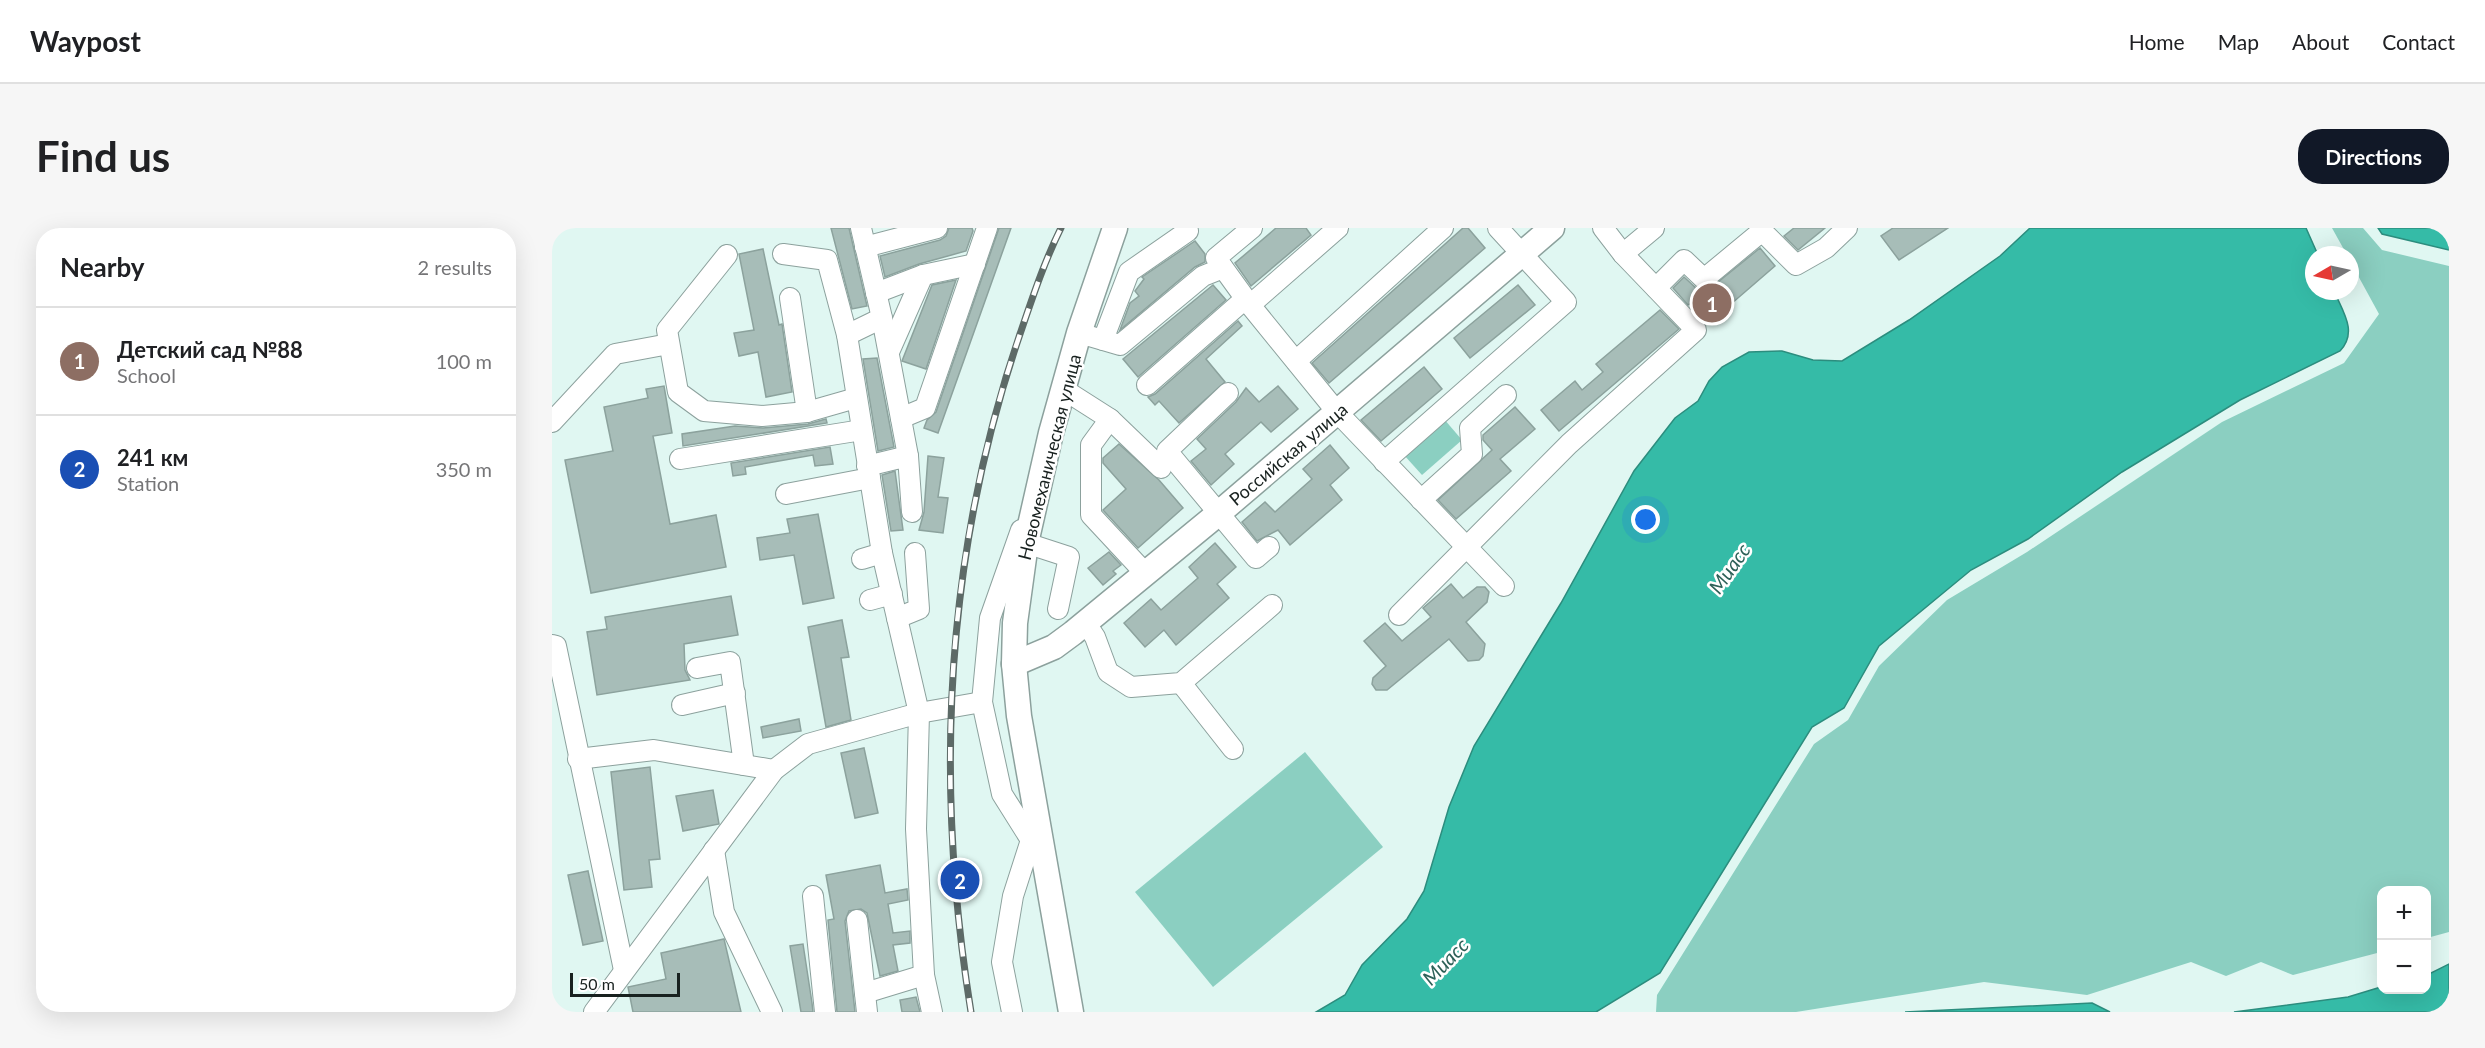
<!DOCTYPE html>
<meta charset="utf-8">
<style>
body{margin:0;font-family:Lato,sans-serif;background:#f6f6f6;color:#202124}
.controls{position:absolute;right:18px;bottom:18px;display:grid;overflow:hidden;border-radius:12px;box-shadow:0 6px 24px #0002}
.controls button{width:54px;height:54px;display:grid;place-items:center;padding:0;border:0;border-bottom:2px solid #e0e0e0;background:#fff;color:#202124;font:30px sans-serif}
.compass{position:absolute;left:1753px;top:18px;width:54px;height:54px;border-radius:50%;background:#fff;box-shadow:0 6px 24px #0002;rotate:261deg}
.scale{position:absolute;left:18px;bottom:15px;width:110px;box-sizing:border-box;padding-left:6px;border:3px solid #18211f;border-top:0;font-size:16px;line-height:21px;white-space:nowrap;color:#18211f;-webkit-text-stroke:4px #fff;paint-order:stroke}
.you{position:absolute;left:1094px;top:292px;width:21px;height:21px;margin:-15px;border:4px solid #fff;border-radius:50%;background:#1a73e8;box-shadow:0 0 0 9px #1a73e833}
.badge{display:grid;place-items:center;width:39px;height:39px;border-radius:50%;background:#111827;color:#fff;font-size:20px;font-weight:700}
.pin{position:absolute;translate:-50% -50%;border:3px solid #fff;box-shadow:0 2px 6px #0006}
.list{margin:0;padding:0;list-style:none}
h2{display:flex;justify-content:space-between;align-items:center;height:78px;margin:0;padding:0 24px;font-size:26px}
h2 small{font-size:20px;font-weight:400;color:#757577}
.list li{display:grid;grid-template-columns:39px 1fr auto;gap:18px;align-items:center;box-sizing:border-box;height:108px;padding:0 24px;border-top:2px solid #e0e0e0}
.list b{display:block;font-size:22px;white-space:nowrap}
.list p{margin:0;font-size:20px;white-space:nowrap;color:#757577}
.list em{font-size:20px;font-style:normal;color:#757577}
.map{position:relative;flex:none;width:1897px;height:784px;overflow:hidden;border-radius:24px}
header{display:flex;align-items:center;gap:36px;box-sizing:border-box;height:84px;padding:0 30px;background:#fff;border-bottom:2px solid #e0e0e0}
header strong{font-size:28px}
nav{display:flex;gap:33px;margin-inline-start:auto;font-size:21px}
.intro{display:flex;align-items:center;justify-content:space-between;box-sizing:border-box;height:144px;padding:0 36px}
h1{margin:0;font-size:42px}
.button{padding:15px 27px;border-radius:24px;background:#111827;color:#fff;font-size:21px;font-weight:700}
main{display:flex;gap:36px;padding:0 36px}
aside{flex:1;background:#fff;border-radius:24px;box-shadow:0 6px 24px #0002}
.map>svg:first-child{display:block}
.green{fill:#8bcfc1}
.water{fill:#35bba7;stroke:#2c8d7e;stroke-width:1.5}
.building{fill:#a7bdb8;stroke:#8ca29d;stroke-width:1.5}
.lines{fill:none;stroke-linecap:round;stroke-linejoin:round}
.minor-casing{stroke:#8ca19d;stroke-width:22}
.major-casing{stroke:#8ca19d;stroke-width:27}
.minor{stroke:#fff;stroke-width:20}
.major{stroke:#fff;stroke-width:24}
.rail-casing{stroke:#5d6a67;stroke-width:7}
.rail{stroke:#fff;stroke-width:4.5;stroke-dasharray:14;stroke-linecap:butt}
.labels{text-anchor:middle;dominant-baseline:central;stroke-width:5;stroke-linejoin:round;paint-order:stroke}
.street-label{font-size:18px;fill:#18211f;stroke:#fff}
.water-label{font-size:20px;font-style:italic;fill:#2d6158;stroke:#fff}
</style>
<header>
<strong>Waypost</strong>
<nav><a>Home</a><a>Map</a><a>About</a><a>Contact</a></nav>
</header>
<div class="intro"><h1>Find us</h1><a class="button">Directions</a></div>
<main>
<aside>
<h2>Nearby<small>2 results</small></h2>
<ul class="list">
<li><span class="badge" style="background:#8d6e63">1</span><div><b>Детский сад №88</b><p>School</p></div><em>100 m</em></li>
<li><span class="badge" style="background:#1a4fb4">2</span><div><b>241 км</b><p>Station</p></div><em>350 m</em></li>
</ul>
</aside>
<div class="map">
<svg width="1897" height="784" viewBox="0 0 1897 784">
<rect width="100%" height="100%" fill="#e0f7f2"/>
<g class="green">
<polygon points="1780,0 1811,0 1830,22 1897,38 1897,704 1875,710 1874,662 1830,662 1829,724 1741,747 1709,734 1674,748 1639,734 1535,767 1432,754 1244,784 1104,784 1105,767 1262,516 1296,492 1327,438 1395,372 1475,324 1670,194 1792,135 1827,86 1798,33 1798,27 1795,27"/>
<polygon points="892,191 910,212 870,247 852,227"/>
<polygon points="753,524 831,619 661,759 583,664"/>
</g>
<g class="water">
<path d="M1478 0H1754L1766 27H1762V63H1782C1791 84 1806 104 1788 123L1688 172 1570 244 1476 311 1419 342 1327 418 1292 480 1260 499 1108 745 1044 784H764L793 767 810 737 855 691 872 663 897 579 922 518 1009 375 1082 243 1123 190 1146 173 1157 153 1170 139 1197 124 1230 123 1261 132 1290 133 1357 92 1448 28Z"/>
<polygon points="1826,0 1897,0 1897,22 1830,6"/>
<polygon points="1897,736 1897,784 1682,784 1796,769 1829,759 1830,762 1874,762 1875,747"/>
<polygon points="1540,775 1558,784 1353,784"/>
</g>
<g class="building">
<polygon points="279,0 297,0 315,78 300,81"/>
<polygon points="397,0 420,0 421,3 414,23 367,36 333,49 328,28 388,12 394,8"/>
<polygon points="447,0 459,0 386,205 372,200 375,192 384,184"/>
<polygon points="724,0 754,0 759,7 699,58 683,35"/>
<polygon points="911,0 916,0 933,20 777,155 760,135"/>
<polygon points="1242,0 1273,0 1246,22 1232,8"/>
<polygon points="1341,0 1396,0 1347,32 1329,8"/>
<polygon points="643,13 653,26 653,34 643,39 568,102 578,75 587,68 583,63 592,51 590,49"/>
<polygon points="1208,20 1223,38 1157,95 1140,74 1136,77 1121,60 1132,49 1144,60 1155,63"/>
<polygon points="211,21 227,97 230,96 240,164 214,169 206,124 187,128 182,105 202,102 187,26"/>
<polygon points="404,52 374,141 350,133 380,57"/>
<polygon points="661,57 674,72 586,149 571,131"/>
<polygon points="966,57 983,77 918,130 902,110"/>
<polygon points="1108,82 1127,101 1007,203 989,182 1023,153 1030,162 1051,144 1044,136"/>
<polygon points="686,93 690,98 654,131 673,154 627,195 607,173 603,177 596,169 603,166"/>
<polygon points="325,130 342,219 326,223 311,131"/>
<polygon points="872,139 890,161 829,213 809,192"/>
<polygon points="112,158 120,205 101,208 118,296 164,287 174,339 39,365 13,232 61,223 52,179 96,170 94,161"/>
<polygon points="726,158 746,181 719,204 709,194 673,226 682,236 659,257 639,233 654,221 645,211 684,174 694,160 707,174"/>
<polygon points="963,179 983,201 948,231 959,243 904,291 886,272 940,222 931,212 931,207"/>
<polygon points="274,191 275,195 131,218 130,206 183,198 211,200 256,196"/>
<polygon points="567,216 607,252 631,280 586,320 551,282 574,261 551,235 551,230"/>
<polygon points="778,217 797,240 778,257 790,272 738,317 726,302 705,313 690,294 713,274 723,284 760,251 751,241"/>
<polygon points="278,219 281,236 263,238 261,227 193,239 194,246 181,248 179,235"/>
<polygon points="376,228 392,230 386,269 396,270 391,305 367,302 372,284"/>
<polygon points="343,243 351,302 339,303 330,247"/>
<polygon points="266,286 282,370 251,376 242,327 208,332 205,310 238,305 235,291"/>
<polygon points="663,315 684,339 665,356 677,370 624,417 612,402 593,419 572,395 599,371 609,382 646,350 637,339"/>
<polygon points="557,324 569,337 561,343 564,346 551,357 536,340"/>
<polygon points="899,356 911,370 925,359 933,359 937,364 935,374 914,394 933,416 931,428 927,432 916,433 897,411 835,462 824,462 820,456 821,450 834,438 812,413 833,395 850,413 879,389 871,380"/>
<polygon points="179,368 186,407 132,416 133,442 138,452 45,467 35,404 55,401 53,389"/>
<polygon points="290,392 297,429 289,430 299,492 274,499 256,399"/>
<polygon points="247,491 249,503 211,510 209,499"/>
<polygon points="312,520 326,585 303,590 289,525"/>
<polygon points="98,539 108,631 97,632 100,659 72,662 59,544"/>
<polygon points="161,562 167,596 131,603 124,568"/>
<polygon points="328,637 333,665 355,661 356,672 336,676 341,705 358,703 358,715 341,717 346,743 328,748 315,685 309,681 297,683 293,693 303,784 285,784 276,692 282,691 274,647"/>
<polygon points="36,643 51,713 31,717 16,647"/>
<polygon points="172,711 189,784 81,784 76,759 114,751 109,725"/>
<polygon points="251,716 260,775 261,784 249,784 238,718"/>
<polygon points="364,769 368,784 350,784 348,772"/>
</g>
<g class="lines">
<defs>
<g id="minor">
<polyline points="309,0 330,90 356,228"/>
<polyline points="700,0 664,30 698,77 785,184 952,358"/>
<polyline points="313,19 385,0"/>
<polyline points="231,26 275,32 295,107 330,325 367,485 364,601 372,747 380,784"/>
<polyline points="1071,26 1102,0"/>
<polyline points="175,27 115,102 126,164 152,183 210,188 255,184 304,170"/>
<polyline points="1104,60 1132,32 1152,51 1210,3 1244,37 1274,20 1295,0"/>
<polyline points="324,65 371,47 423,36"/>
<polyline points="238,70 255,184"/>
<polyline points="698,77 786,0"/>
<polyline points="527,105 568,117 651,48 671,40"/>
<polyline points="295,107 330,90"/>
<polyline points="551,112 577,44 636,3"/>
<polyline points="337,124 371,47"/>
<polyline points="744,133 891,0"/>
<polyline points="595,157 693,71"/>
<polyline points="511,161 558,191 539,217 539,287 593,345"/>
<polyline points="676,165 615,223 704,330 717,319"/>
<polyline points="349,190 373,180 435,0"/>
<polyline points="558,191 609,240"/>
<polyline points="0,194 63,126 117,116"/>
<polyline points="128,231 310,202"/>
<polyline points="832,234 1014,74 946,0"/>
<polyline points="315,238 356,228 360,284"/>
<polyline points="234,266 318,250"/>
<polyline points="869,272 920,226 918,200 954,167"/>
<polyline points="469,302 438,390 430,474 450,566 489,628"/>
<polyline points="474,315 517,329 506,381"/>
<polyline points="310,331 330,325"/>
<polyline points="318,372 340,366"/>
<polyline points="847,387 1017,216 1144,102 1071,26 1051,0"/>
<polyline points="345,390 367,381 363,325"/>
<polyline points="533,394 543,409 556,444 579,459 629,455 720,377"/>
<polyline points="0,417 4,418 72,742"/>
<polyline points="145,440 178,434 192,537"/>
<polyline points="629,455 681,521"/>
<polyline points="130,477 183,465"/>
<polyline points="26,531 102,522 222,542"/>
<polyline points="162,622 172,684 220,784"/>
<polyline points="261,668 273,784"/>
<polyline points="305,692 315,784"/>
<polyline points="313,765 372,747"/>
<polyline points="42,784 222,542 256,516 367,485 430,474"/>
<polyline points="460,784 450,734 461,668 479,612"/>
</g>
<g id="major">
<polyline points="462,436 502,419 521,405 667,285 1000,0"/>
<polyline points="519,784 467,488 462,436 463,395 474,315 499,205 527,105 563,0"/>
</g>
</defs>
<use href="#minor" class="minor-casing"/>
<use href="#major" class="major-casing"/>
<use href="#minor" class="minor"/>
<use href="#major" class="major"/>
<defs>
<path id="rail" d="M419 784C382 554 392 328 468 106 480 71 492 34 509 0"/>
</defs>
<use href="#rail" class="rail-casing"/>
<use href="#rail" class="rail"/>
</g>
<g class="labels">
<g class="street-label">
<text transform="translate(736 226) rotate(-40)">Российская улица</text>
<text transform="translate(497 229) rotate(-76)">Новомеханическая улица</text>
</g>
<g class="water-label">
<text transform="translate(1177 340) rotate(-55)">Миасс</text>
<text transform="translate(893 733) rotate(-46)">Миасс</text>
</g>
</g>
</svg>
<div class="controls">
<button>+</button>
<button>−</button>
</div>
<svg class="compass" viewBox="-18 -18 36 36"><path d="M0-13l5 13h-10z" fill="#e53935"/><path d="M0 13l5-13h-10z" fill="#757577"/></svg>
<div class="scale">50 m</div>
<div class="you"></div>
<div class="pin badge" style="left:1160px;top:75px;background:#8d6e63">1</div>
<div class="pin badge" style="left:408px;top:652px;background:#1a4fb4">2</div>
</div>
</main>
